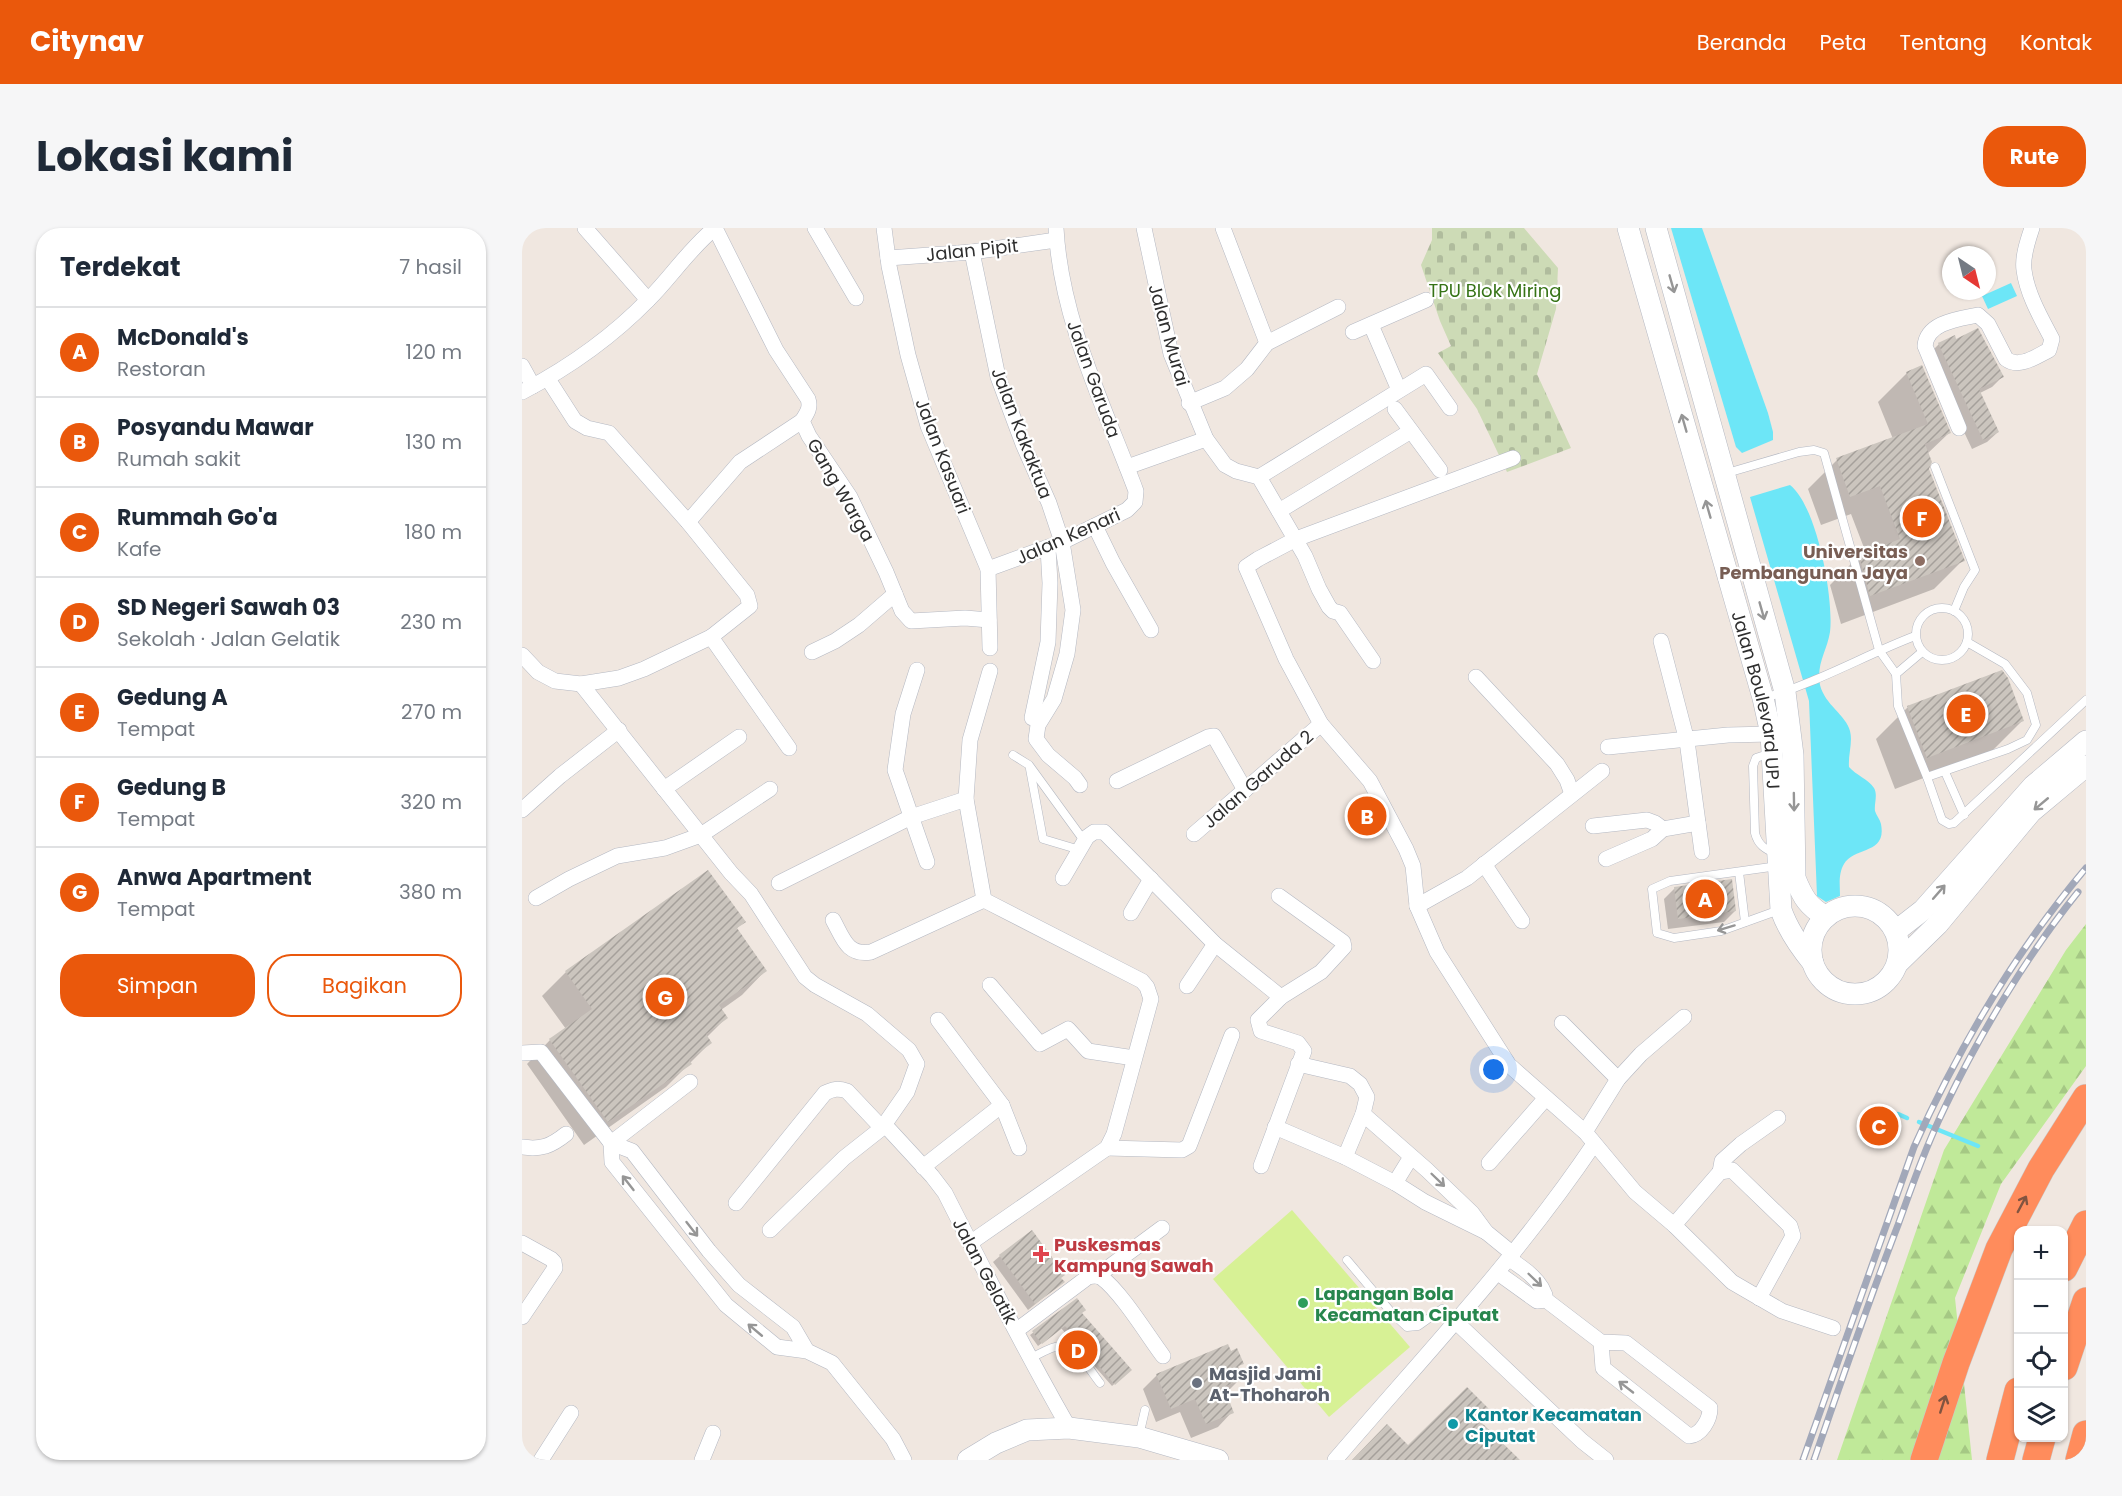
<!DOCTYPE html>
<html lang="id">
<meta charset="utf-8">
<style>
body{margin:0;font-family:Poppins,sans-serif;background:#f6f6f7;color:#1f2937}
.controls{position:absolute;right:18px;bottom:18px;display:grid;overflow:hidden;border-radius:12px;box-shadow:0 2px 4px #0004}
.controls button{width:54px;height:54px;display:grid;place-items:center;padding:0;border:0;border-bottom:2px solid #e0e1e3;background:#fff;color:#1f2937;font:30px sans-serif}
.compass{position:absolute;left:1420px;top:18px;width:54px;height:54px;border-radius:50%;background:#fff;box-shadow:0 2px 4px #0004;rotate:145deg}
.you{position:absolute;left:972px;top:842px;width:21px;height:21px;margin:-15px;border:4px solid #fff;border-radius:50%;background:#1a73e8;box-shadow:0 0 0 9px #1a73e833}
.badge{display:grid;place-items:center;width:39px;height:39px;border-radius:50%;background:#ea580c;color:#fff;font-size:20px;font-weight:700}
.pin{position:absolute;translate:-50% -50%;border:3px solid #fff;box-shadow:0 2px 6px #0006}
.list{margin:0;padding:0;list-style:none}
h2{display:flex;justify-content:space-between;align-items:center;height:78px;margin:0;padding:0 24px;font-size:26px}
h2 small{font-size:20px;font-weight:400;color:#747a83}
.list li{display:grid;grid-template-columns:39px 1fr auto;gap:18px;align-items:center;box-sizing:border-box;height:90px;padding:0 24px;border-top:2px solid #e0e1e3}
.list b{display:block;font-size:22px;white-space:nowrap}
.list p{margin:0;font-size:20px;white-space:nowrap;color:#747a83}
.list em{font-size:20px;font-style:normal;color:#747a83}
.actions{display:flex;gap:12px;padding:18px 24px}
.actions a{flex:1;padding:14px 0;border:2px solid #ea580c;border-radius:24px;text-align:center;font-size:21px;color:#ea580c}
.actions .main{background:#ea580c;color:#fff}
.icon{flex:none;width:33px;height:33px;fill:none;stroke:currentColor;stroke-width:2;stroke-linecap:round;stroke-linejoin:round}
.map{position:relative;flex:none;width:1564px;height:1232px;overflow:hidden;border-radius:24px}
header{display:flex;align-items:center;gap:36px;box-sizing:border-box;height:84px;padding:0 30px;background:#ea580c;color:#fff}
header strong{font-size:28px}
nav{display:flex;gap:33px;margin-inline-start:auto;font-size:21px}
.intro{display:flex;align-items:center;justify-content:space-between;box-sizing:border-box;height:144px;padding:0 36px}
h1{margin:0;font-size:42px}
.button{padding:15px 27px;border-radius:24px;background:#ea580c;color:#fff;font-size:21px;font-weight:700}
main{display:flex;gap:36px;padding:0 36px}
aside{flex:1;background:#fff;border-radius:24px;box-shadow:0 2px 4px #0004}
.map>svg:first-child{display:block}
.forest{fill:url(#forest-firs)}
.cemetery{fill:url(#cemetery-stones)}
.pitch{fill:#d7f195}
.water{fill:#6de6f7}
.shadow{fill:#0003}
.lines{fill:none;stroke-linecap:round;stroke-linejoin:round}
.stream{stroke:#6de6f7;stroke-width:4.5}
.building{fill:url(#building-hatch)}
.lane-casing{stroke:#b4b8c2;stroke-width:9}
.street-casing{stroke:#b4b8c2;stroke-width:16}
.secondary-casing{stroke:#b4b8c2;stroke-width:22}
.highway-casing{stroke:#c9c9c9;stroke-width:28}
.lane{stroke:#fff;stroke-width:8}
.street{stroke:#fff;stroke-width:15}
.secondary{stroke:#fff;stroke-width:21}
.highway{stroke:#ff8c5c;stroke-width:27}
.rail-casing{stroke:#a2a8b9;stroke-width:7}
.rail{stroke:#fff;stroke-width:4.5;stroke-dasharray:14;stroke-linecap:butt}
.oneway{stroke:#969696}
.oneway2{stroke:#825440}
.education-dot{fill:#8d6e63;stroke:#fff;stroke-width:2}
.health-dot{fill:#e0444e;stroke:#fff;stroke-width:2}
.leisure-dot{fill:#2e9e5b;stroke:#fff;stroke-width:2}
.worship-dot{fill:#6b7280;stroke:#fff;stroke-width:2}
.culture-dot{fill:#0f9aa8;stroke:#fff;stroke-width:2}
.labels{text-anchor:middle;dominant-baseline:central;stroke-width:4.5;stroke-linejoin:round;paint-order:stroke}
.street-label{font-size:18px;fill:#2e2e2e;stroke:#fff}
.park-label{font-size:18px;fill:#367316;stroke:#fff}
.education-label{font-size:18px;font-weight:bold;fill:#785e54;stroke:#fff;text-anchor:end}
.health-label{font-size:18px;font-weight:bold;fill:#be3a42;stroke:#fff;text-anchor:start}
.leisure-label{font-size:18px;font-weight:bold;fill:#27864d;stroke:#fff;text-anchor:start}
.worship-label{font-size:18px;font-weight:bold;fill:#5b616d;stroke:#fff;text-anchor:start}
.culture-label{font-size:18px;font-weight:bold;fill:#0d838f;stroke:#fff;text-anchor:start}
</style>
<header>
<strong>Citynav</strong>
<nav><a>Beranda</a><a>Peta</a><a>Tentang</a><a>Kontak</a></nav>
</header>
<div class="intro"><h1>Lokasi kami</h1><a class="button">Rute</a></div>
<main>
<aside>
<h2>Terdekat<small>7 hasil</small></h2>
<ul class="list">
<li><span class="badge">A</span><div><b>McDonald's</b><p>Restoran</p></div><em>120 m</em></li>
<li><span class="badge">B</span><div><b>Posyandu Mawar</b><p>Rumah sakit</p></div><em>130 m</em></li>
<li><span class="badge">C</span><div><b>Rummah Go'a</b><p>Kafe</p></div><em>180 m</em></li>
<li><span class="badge">D</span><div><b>SD Negeri Sawah 03</b><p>Sekolah · Jalan Gelatik</p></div><em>230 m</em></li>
<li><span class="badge">E</span><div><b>Gedung A</b><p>Tempat</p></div><em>270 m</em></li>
<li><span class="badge">F</span><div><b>Gedung B</b><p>Tempat</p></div><em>320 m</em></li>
<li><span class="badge">G</span><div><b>Anwa Apartment</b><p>Tempat</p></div><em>380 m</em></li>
</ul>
<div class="actions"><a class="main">Simpan</a><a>Bagikan</a></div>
</aside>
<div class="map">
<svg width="1564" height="1232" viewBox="0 0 1564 1232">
<defs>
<pattern id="forest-firs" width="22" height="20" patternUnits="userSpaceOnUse" patternTransform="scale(1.5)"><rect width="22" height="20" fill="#c0e999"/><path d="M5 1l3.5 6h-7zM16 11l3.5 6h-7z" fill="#a5c884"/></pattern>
<pattern id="cemetery-stones" width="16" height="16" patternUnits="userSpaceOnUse" patternTransform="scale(1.5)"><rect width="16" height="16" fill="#cddbb6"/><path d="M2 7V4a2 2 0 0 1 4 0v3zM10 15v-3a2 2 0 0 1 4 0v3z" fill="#b0bc9d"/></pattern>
<pattern id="building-hatch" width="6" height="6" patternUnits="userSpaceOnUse" patternTransform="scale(1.5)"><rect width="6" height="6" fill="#cbc5be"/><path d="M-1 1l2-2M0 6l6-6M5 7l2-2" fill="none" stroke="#a5a09b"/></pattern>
</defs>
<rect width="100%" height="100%" fill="#f0e7e0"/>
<polygon class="forest" points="1564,696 1564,838 1479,956 1433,1070 1450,1232 1315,1232 1422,922 1544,722"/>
<polygon class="cemetery" points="910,0 1002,0 1036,40 1034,81 1015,146 1049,220 985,244 955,181 916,125 929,118 918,93 899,37 910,12"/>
<polygon class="pitch" points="770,982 888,1119 807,1189 691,1051"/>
<g class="water">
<polygon points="1149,0 1180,0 1246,185 1251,204 1251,212 1220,225 1214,219"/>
<polygon points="1489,55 1495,68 1466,81 1460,68"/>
<path d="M1268 257C1295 278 1312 370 1308 404 1305 423 1294 436 1298 457 1303 477 1324 487 1328 503 1331 514 1326 527 1327 539 1334 547 1346 551 1352 560 1356 567 1352 575 1353 583 1354 587 1358 591 1359 596 1365 627 1332 618 1322 636 1316 646 1318 658 1318 668L1304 674 1295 668 1287 473 1228 269Z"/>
</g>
<g class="shadow">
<polygon points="1433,113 1480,149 1470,159 1458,165 1476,204 1465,214 1450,221 1406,127 1417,116"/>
<polygon points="1385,145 1427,205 1405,226 1406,241 1441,332 1412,361 1319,396 1308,357 1337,328 1344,325 1329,286 1299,297 1286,261 1315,232 1371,211 1356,174"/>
<polygon points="1386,479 1500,493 1469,524 1373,561 1354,511"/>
<polygon points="1153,660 1213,683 1202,694 1146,701 1142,671"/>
<polygon points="222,694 214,701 243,743 220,767 199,782 204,790 184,810 188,815 144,859 62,917 5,836 28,812 44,801 20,768 44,744"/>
<polygon points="478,1028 538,1050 541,1054 506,1082 471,1034"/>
<polygon points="554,1072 559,1085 608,1142 590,1158 539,1100 516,1118 508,1107"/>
<polygon points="708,1125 720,1135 715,1140 719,1150 703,1166 710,1184 696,1199 669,1210 658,1184 634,1194 621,1161 635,1147"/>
</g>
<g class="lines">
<g class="stream">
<polyline points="1376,886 1385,890"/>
<polyline points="1397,894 1456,918"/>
</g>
</g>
<g class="building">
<polygon points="1456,100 1482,149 1457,161 1477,204 1461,212 1416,115 1433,107 1434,111"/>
<polygon points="1400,137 1429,205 1403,216 1410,234 1407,241 1443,333 1348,368 1337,327 1378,311 1358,258 1328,269 1314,230 1406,196 1384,144"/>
<polygon points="1480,442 1486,450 1502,493 1405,530 1385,478"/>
<polygon points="186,642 224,694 215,700 245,743 197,777 206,790 184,806 190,815 167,832 170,836 86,894 27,811 70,781 43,743"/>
<polygon points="1210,651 1214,683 1156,691 1152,659"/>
<polygon points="510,1002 543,1047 539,1050 543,1054 513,1076 477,1027"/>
<polygon points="555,1070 564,1082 560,1085 610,1142 593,1157 543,1098 520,1116 510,1103"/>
<polygon points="706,1116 709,1123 715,1120 722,1136 716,1138 721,1151 702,1159 712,1185 684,1196 673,1171 649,1181 634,1146"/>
<polygon points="945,1159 969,1183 959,1194 998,1232 830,1232 865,1196 886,1217"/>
</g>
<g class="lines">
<defs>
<g id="lane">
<polyline points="1413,239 1453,342 1442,359 1432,383"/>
<polyline points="1205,245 1277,224 1292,222 1302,225 1357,422 1374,446"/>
<circle cx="1420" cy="406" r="26"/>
<polyline points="1400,424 1374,446 1376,478 1405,549 1486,521 1505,512 1514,497 1505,465 1483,436 1445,414"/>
<path d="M1242 470C1295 455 1343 427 1393 408"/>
<polyline points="491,527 507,537 563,614"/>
<path d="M1249 528H1240L1234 530 1231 538 1233 605C1236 617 1243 621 1254 626"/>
<polyline points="508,541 521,611 558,622"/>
<polyline points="1423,544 1442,587"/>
<polyline points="1405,549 1420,592 1427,596 1432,595 1564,472"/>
<polyline points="1256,638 1148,653 1130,661 1135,705 1152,710 1199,703 1257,682"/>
<polyline points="1217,644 1223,694"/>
<polyline points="825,1032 869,1084 885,1099 896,1098 920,1081 934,1094"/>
<path d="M507 1131C516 1127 529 1118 539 1118 555 1118 569 1144 578 1155"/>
<polyline points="617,1208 623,1182"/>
</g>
<g id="street">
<polyline points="63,0 126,72"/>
<path d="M193 0 254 122 286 171C289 180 285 185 280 193L287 208 328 269 364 344 380 383 389 393 443 390 467 392"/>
<polyline points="293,0 334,70"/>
<polyline points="362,0 367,38 386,127 406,198 466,341 468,420"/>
<polyline points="622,0 649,126 684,211 703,237 714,243 737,249 783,328 797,361 807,379 811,383 818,385 851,433"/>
<polyline points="701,0 745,115"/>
<polyline points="450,24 476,149 501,216 527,275 540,314 551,382 545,426 532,471 516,497 514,511 526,527 553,550 558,557"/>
<polyline points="366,30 450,24 534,12"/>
<polyline points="849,97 877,162"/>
<polyline points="831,104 904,72"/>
<polyline points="0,138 11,158"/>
<path d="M0 164C46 140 90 109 127 71 149 49 168 20 193 0"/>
<polyline points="667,175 703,160 725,141 745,115 816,79"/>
<polyline points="873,181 918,242"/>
<path d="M1437 200 1403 118C1405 94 1437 91 1456 87L1466 96 1484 131C1497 141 1515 128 1527 122L1530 111C1519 90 1505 66 1502 42 1500 29 1506 12 1510 0"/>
<polyline points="991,230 774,311 736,331 724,339 764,431 799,496 848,553 884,621 891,638 895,678 915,724 987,837 1063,904 1113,964 1152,997 1210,1054 1260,1083 1311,1100"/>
<polyline points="605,239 684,211"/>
<polyline points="737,249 904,146 928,180"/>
<polyline points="757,283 889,203"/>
<polyline points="166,294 218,234 280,193"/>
<polyline points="573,298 591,335 629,402"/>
<path d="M466 341 540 314 605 282 613 274 614 263C582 177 539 93 534 0"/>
<polyline points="189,409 267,520"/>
<polyline points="1139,413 1165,513 1180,624"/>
<polyline points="290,424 313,413 337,397 373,366"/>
<polyline points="0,427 16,444 33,453 59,456 97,450 122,441 189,409 228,378 225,367 166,294 87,205 65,200 53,193 26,151"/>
<polyline points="395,442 381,486 373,542 405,634"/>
<polyline points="954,449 1035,536 1045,552 1050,566"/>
<polyline points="59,456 209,645 229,666 283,749 293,757 345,786 387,822 395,836 385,864 360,900 322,930 248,1002"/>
<polyline points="510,490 526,414 528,355 526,320"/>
<polyline points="1086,519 1206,507 1249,506"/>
<polyline points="595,553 686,509 692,508 723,562"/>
<polyline points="142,561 217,509"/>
<polyline points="0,582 38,548 97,502"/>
<polyline points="1071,598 1125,592 1133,595 1141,601"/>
<polyline points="672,606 799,496"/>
<polyline points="1084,631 1130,611 1141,601 1176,595"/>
<polyline points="962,636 1000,693"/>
<polyline points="541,650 565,609 572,604 582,604 693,716 759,769"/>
<polyline points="257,655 389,589 444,571"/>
<polyline points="14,670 47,651 95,628 143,620 179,607 248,561"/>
<polyline points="462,672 444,571 448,512 468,443"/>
<polyline points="895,678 945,650 1080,543"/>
<polyline points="609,685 629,651"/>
<path d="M311 692C321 710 325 728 349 724L462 672"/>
<polyline points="468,757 518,816 546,801 566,823 612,830"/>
<polyline points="665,758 693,716"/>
<polyline points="416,792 480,877 497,920"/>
<polyline points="1040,795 1096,851"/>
<polyline points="0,825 19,824 89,915 168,854"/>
<polyline points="776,836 828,848 838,856 845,869 841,886 823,929"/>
<polyline points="841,886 905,942 950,985 964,1004 991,1026"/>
<path d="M363 897 410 948 423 965C463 1044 503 1123 547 1200"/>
<polyline points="753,899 823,929 873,955 903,974 964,1004"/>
<polyline points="1063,904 1096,851 1119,826 1162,789"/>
<path d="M0 919C19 922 29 918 44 906"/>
<polyline points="585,920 660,922 667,918 710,807"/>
<polyline points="967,935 1023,871"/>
<polyline points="739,938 782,823 776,815 739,803 736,792 759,769 799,744 822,719 821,714 757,668"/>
<polyline points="401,939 480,877"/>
<polyline points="1198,944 1200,933 1219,916 1256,890"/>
<polyline points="873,955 889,929"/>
<path d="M214 975 303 865C311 861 316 860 325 863L360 900"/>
<polyline points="1152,997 1198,944 1210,942 1268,998 1271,1008 1237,1070"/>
<polyline points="0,1015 29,1031 32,1034 33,1040 0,1089"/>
<polyline points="448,1015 585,920 592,906 629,771 625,759 620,753 462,672"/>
<path d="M987 1031C1002 1040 1022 1054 1024 1072L1079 1114 1104 1115 1188 1180C1188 1192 1179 1207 1167 1208L1081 1140 1079 1114"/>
<polyline points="976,1045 1015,1073 1024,1072"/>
<polyline points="575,1048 640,1000"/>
<polyline points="934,1094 1060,1213 1084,1232"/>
<path d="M495 1102 566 1049C571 1048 576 1047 580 1050 599 1064 626 1108 641 1128"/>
<polyline points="285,1123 271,1099 217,1057 187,1023 110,923 89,915 90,934 204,1077 255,1119 285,1123 310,1135 371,1211 382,1232"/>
<polyline points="19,1232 49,1185"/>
<polyline points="180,1232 191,1205"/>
<path d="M813 1232C902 1128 996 1029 1072 916"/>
</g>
<g id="secondary">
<path id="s1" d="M1106 0 1241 470 1249 506 1259 682C1266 702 1277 718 1291 735"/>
<path d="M1134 0 1263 464 1271 527 1273 650C1281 670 1286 678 1304 689"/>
<circle cx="1333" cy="722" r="44"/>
<polyline points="1374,703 1401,682 1511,558 1564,513"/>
<polyline points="1376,735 1416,696 1509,584 1564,538"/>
<polyline points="446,1232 474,1215 505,1202 547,1200 617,1209 696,1232"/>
</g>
<g id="highway">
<polyline points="1542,1040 1564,996"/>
<polyline points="1542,1139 1564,1073"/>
<polyline points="1402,1232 1434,1135 1477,1021 1519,941 1564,870"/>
<polyline points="1478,1232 1496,1163"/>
<polyline points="1514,1232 1520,1210"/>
<polyline points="1557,1232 1564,1206"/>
</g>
</defs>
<use href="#lane" class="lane-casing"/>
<use href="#street" class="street-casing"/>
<use href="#secondary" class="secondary-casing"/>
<use href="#highway" class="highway-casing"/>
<use href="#lane" class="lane"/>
<use href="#street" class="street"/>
<use href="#secondary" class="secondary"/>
<use href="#highway" class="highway"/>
<defs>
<g id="rail">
<path d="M1281 1232 1392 919C1437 819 1493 724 1564 640"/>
<path d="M1292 1232C1319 1154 1346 1075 1376 997 1390 958 1404 918 1423 879 1457 807 1506 726 1556 664"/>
</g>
</defs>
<use href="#rail" class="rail-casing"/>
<use href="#rail" class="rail"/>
</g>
<defs><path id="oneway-shaft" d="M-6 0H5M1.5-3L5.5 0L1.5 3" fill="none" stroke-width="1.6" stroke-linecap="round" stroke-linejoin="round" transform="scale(1.5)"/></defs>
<g class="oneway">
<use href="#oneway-shaft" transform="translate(1150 56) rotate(74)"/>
<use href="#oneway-shaft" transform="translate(1162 195) rotate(-106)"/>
<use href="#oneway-shaft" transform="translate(1186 281) rotate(-106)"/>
<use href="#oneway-shaft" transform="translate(1240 383) rotate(74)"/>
<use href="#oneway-shaft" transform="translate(1272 574) rotate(89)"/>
<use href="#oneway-shaft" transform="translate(1519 576) rotate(140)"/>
<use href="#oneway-shaft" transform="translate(1417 664) rotate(-49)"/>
<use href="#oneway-shaft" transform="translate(1204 700) rotate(163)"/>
<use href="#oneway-shaft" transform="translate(916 952) rotate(44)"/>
<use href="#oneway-shaft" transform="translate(106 955) rotate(-128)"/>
<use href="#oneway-shaft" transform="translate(170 1001) rotate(52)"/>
<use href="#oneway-shaft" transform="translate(1013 1052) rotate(44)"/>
<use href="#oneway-shaft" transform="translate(233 1102) rotate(-140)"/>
<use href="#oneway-shaft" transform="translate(1104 1159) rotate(-142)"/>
</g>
<g class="oneway2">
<use href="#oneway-shaft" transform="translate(1500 976) rotate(-62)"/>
<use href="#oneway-shaft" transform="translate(1421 1176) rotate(-72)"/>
</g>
<circle class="education-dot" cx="1398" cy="333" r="6"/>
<path class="health-dot" d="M516 1017h6v6h6v6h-6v6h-6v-6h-6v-6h6z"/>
<circle class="leisure-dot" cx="781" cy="1075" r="6"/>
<circle class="worship-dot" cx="675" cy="1155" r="6"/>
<circle class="culture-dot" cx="931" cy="1196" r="6"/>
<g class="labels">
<g class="street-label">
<text transform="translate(450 22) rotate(-6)">Jalan Pipit</text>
<text transform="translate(647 107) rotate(74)">Jalan Murai</text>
<text transform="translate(572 151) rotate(70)">Jalan Garuda</text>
<text transform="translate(500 205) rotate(69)">Jalan Kakaktua</text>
<text transform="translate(421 228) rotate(69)">Jalan Kasuari</text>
<text transform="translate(319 262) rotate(60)">Gang Warga</text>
<text transform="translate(546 308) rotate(-24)">Jalan Kenari</text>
<text stroke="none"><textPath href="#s1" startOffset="490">Jalan Boulevard UPJ</textPath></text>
<text transform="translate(736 551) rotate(-41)">Jalan Garuda 2</text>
<text transform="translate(463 1043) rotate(62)">Jalan Gelatik</text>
</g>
<g class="park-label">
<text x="973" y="62">TPU Blok Miring</text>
</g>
<g class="education-label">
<text x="1386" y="323">Universitas<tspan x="1386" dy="21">Pembangunan Jaya</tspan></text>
</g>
<g class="health-label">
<text x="532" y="1016">Puskesmas<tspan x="532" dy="21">Kampung Sawah</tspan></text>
</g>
<g class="leisure-label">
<text x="793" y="1065">Lapangan Bola<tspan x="793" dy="21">Kecamatan Ciputat</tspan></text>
</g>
<g class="worship-label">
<text x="687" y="1145">Masjid Jami<tspan x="687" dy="21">At-Thoharoh</tspan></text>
</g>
<g class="culture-label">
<text x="943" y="1186">Kantor Kecamatan<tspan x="943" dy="21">Ciputat</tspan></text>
</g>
</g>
</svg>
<div class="controls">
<button>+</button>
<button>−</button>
<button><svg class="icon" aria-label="locate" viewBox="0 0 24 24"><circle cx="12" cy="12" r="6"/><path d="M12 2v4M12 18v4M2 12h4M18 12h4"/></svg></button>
<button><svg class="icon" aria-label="layers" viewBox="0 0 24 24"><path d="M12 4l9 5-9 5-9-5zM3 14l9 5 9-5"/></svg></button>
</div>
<svg class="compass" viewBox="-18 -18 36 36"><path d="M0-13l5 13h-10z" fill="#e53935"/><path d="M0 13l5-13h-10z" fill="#747a83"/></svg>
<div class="you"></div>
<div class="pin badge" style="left:1183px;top:671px">A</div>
<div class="pin badge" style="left:845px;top:588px">B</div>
<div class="pin badge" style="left:1357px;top:898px">C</div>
<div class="pin badge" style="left:556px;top:1122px">D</div>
<div class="pin badge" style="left:1444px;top:486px">E</div>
<div class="pin badge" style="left:1400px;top:290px">F</div>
<div class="pin badge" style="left:143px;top:769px">G</div>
</div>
</main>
